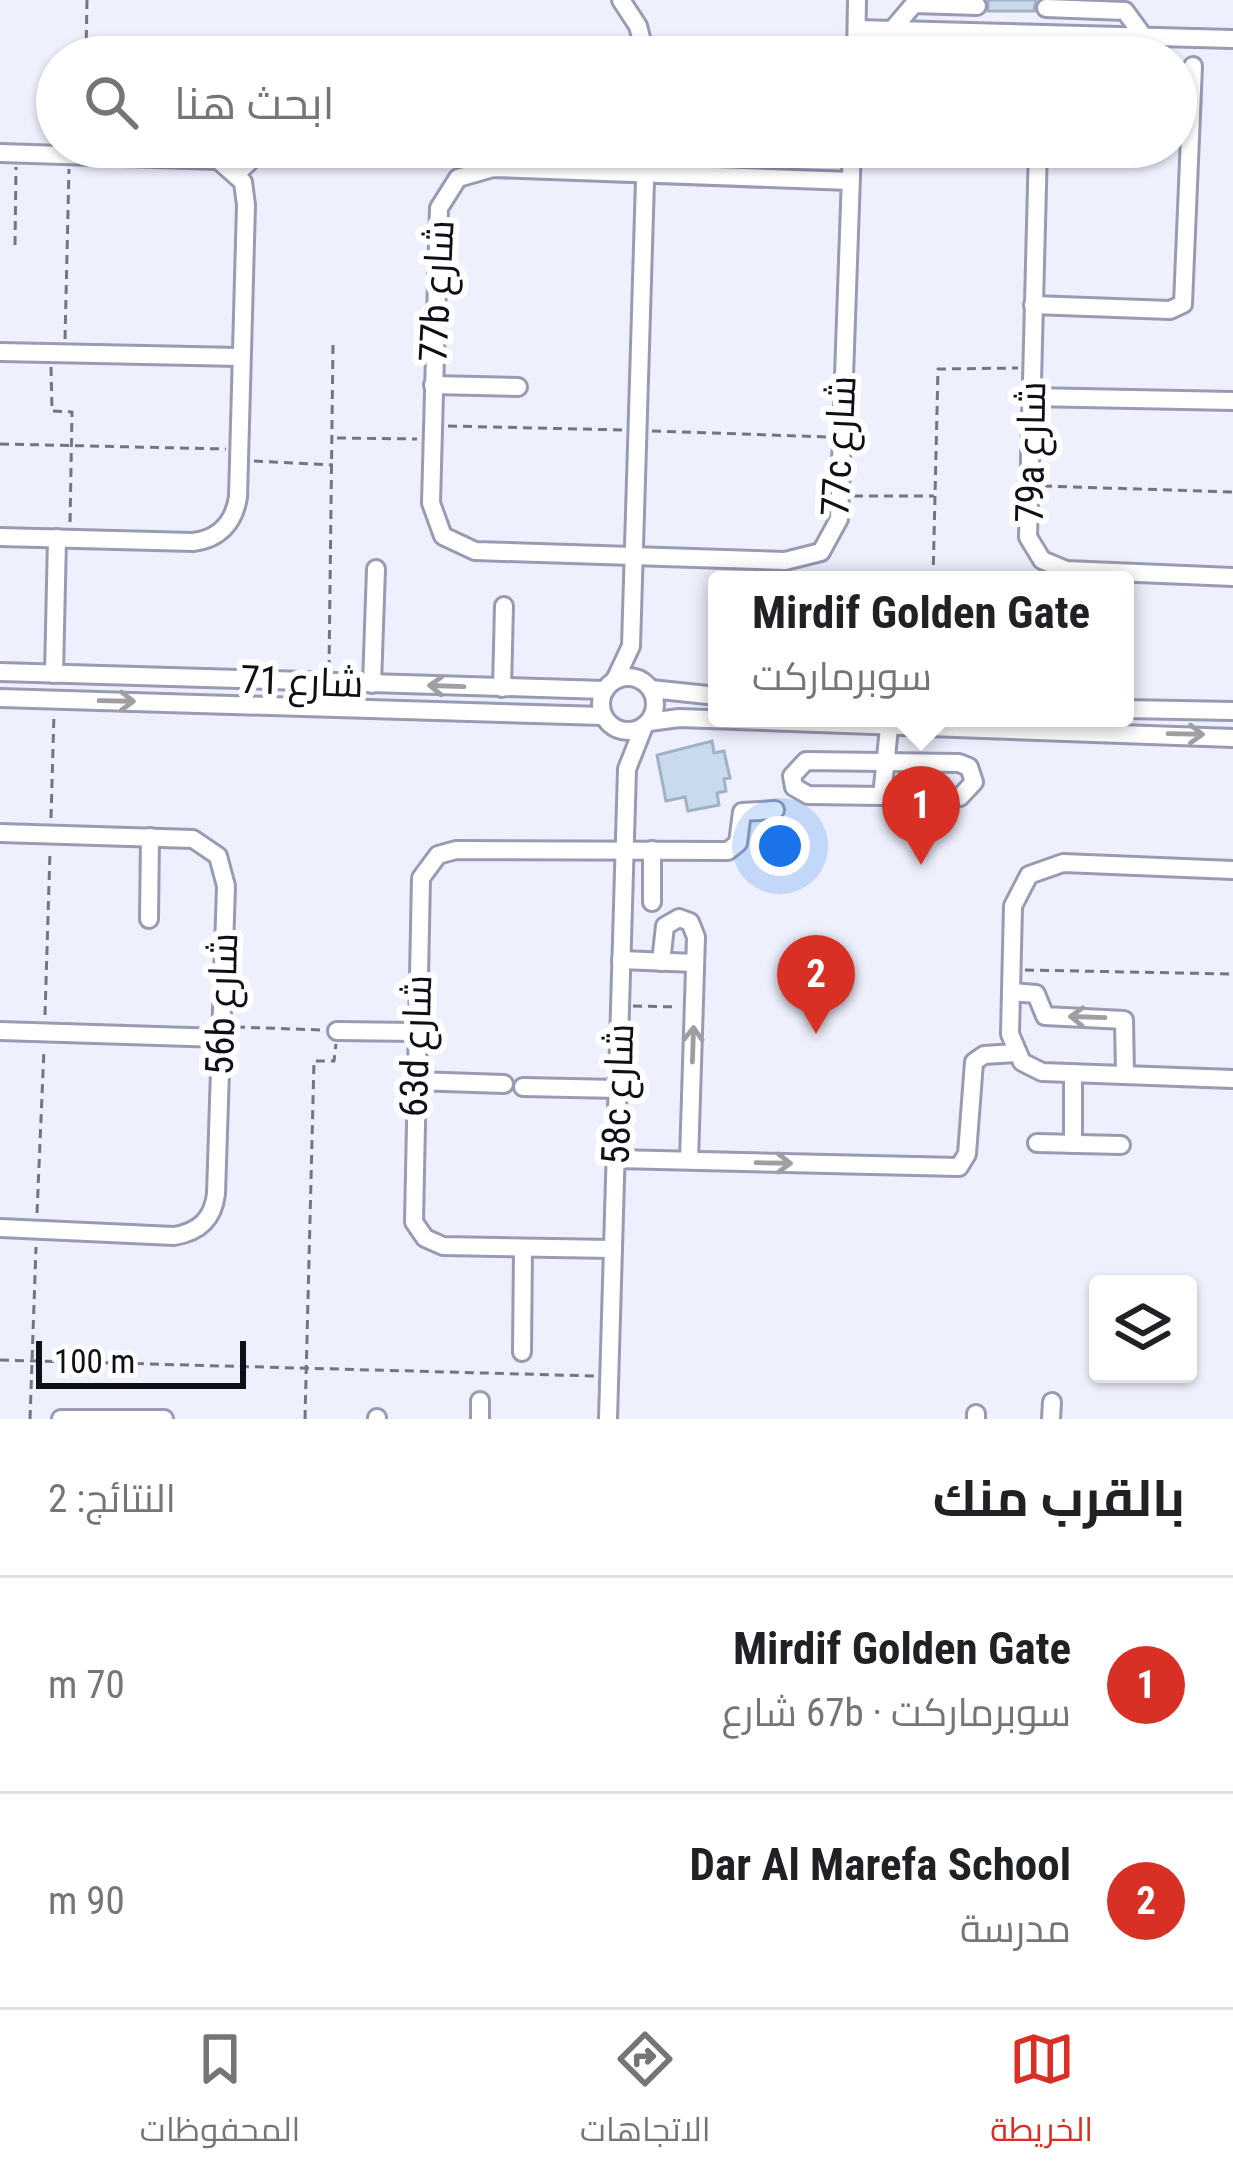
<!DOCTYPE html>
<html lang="ar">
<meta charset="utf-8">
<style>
body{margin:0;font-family:"Roboto Condensed",Cairo,sans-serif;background:#f6f6f6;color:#202124;direction:rtl}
.controls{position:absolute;right:36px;bottom:36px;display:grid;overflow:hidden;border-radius:12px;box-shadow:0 3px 9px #0004}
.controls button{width:108px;height:108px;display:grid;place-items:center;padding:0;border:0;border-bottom:3px solid #e0e0e0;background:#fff;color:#202124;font:60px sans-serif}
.scale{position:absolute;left:36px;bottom:30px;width:210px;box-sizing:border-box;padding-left:12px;border:6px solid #0f0f17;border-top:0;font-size:33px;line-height:42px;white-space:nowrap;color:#0f0f17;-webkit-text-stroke:9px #fff;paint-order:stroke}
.you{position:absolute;left:780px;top:846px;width:42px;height:42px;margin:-30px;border:9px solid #fff;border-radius:50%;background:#1a73e8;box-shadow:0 0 0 18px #1a73e833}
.badge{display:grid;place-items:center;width:78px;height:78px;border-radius:50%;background:#d93025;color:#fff;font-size:39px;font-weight:700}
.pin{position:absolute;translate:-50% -99px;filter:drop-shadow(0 3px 6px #0008)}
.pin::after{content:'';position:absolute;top:63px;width:42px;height:36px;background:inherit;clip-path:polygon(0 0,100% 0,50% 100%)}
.popup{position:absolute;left:708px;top:571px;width:426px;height:156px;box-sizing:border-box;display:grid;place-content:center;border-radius:12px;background:#fff;filter:drop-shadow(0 3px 9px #0005);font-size:39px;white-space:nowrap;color:#757577}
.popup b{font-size:45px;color:#202124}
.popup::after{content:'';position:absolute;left:50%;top:100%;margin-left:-24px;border:24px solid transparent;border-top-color:#fff}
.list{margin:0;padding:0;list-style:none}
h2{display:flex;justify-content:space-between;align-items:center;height:156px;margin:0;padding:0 48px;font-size:51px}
h2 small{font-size:39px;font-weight:400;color:#757577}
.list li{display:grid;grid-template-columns:78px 1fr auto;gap:36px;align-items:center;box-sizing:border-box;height:216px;padding:0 48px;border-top:3px solid #e0e0e0}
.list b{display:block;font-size:45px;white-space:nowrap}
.list p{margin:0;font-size:39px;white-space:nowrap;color:#757577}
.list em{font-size:39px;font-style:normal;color:#757577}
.icon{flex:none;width:66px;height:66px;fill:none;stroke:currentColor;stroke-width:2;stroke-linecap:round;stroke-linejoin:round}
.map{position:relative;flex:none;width:1233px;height:1419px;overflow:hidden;direction:ltr}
.search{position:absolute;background:#fff;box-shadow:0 3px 9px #0004;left:36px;right:36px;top:36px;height:132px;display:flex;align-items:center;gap:30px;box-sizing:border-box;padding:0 42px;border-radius:66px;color:#757577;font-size:45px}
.sheet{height:588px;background:#fff}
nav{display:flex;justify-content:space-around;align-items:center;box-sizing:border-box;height:168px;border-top:3px solid #e0e0e0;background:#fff;font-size:33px;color:#757577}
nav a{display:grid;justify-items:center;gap:6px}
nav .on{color:#d93025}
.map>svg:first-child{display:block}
.building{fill:#cadaee;stroke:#a0b1c4;stroke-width:3}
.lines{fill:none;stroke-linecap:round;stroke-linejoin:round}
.minor-casing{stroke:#999bb2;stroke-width:22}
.path{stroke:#74757f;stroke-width:3;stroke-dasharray:9 6;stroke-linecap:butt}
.minor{stroke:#fff;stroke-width:16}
.oneway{stroke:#9f9fa2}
.labels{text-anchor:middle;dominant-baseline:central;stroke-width:12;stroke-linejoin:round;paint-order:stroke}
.street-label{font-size:39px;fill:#0f0f17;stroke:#fff}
</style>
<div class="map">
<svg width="1233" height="1419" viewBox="0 0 1233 1419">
<rect width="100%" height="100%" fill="#eef0fe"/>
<g class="building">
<polygon points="988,0 1036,0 1034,11 988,11"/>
<polygon points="712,741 714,753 724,751 730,778 724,779 726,791 717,793 719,805 688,811 685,797 666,801 657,755"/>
</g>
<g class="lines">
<defs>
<g id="minor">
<polyline points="621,0 638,26 646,57"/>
<polyline points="1046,8 1125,11 1144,37"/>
<polyline points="857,29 1233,39"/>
<polyline points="892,30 914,4 977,6"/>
<polyline points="856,57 857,0"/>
<polyline points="1038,147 1028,537 1042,560 1066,570 1233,577"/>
<path d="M0 153 218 160 243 182 246 205 238 497C234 523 219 539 193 542L0 537"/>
<polyline points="237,173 249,162 252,147"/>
<polyline points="850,181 493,168 458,178 439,208 431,503 443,536 475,551 785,561 821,552 839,519 852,147"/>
<polyline points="1033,305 1170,310 1183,304 1193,66"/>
<polyline points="0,352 240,357"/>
<polyline points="433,385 518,387"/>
<polyline points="1031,397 1233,401"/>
<polyline points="0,672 605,690"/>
<polyline points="54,674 57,538"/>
<circle cx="628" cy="704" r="27"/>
<polyline points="615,680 631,646 646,147"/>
<polyline points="372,684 376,569"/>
<polyline points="502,688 504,606"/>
<polyline points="651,689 717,696"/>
<polyline points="0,698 603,716"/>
<polyline points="1125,709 1233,711"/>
<polyline points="649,722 679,718 1233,738"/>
<polygon points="806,761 959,763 969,767 974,782 960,797 808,795 794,787 792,776"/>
<polyline points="882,796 889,728"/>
<path d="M0 833 193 839 218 856 226 886 216 1194C213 1219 199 1232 174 1236L0 1228"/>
<polyline points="1233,870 1063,863 1029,875 1013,906 1010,1034 1022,1062 1042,1072 1233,1079"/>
<polyline points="652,902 652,850"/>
<polyline points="149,919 150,837"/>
<polyline points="621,960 695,963"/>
<polyline points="661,962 665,926 679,918 690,922 696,937 689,1160"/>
<polyline points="1011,992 1036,994 1045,1016 1124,1020 1125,1075"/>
<polyline points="0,1031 221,1038"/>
<polyline points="337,1031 416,1032"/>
<polyline points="1073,1074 1073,1144"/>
<polyline points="415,1081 504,1084"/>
<polyline points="523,1087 618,1089"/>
<polyline points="1037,1143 1121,1145"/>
<polyline points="616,1159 959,1167 967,1154 974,1062 984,1055 1016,1053"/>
<polyline points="613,1249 443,1246 425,1238 414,1222 421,878 438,855 456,850 728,851 738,843 742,812 775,810"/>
<polyline points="522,1352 523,1248"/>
<polyline points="61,1419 164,1419"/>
<polyline points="377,1419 377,1418"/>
<polyline points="480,1419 480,1401"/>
<polyline points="608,1419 627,769 644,726"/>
<polyline points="976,1419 976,1414"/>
<polyline points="1051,1419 1052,1402"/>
</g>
</defs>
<use href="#minor" class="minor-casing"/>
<g class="path">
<polyline points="87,0 86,53 93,57"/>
<polyline points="15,245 16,167"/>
<polyline points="65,339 69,169"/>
<polyline points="51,367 52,411 72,412 70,524"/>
<polyline points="448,426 624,430"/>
<polyline points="652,431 828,437"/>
<polyline points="337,438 417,439"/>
<polyline points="0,444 226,449"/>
<polyline points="254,461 333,465"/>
<polyline points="1043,486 1233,492"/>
<polyline points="854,496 934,496"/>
<polyline points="933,580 938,369 1018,368"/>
<polyline points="329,669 333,344"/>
<polyline points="51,818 54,713"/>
<polyline points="1025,970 1233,974"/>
<polyline points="633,1006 678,1007"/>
<polyline points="45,1015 50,851"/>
<polyline points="236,1027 322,1030"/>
<polyline points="37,1213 44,1049"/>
<polyline points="0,1360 596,1376"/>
<polyline points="30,1419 36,1247"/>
<polyline points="305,1419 314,1061 334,1061 336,1044"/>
</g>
<use href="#minor" class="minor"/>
</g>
<defs><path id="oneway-shaft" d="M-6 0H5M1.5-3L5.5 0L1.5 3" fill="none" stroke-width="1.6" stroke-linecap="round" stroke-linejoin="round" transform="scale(3)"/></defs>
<g class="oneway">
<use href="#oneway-shaft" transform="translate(446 686) rotate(-178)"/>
<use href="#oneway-shaft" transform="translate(117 701) rotate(1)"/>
<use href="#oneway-shaft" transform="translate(1186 734) rotate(1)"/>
<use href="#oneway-shaft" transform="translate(1087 1017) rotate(-178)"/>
<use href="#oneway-shaft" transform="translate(693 1044) rotate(-88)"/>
<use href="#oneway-shaft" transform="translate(774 1163) rotate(1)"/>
</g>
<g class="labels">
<g class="street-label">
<text transform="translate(437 291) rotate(-87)">77b شارع</text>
<text transform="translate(839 446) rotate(-87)">77c شارع</text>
<text transform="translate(1031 452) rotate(-89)">79a شارع</text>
<text transform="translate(302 682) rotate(2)">شارع 71</text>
<text transform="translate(222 1004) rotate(-88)">56b شارع</text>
<text transform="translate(416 1046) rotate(-88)">63d شارع</text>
<text transform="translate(618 1094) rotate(-88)">58c شارع</text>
</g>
</g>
</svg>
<div class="controls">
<button><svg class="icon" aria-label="layers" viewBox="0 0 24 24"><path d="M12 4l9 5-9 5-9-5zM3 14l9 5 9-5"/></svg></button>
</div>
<div class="scale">100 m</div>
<div class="you"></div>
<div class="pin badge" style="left:921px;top:865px">1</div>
<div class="popup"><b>Mirdif Golden Gate</b>سوبرماركت</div>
<div class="pin badge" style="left:816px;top:1034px">2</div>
<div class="search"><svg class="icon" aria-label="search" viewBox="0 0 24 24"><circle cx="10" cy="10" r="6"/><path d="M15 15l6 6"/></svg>ابحث هنا</div>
</div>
<section class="sheet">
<h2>بالقرب منك<small>النتائج: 2</small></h2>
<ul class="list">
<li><span class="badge">1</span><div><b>Mirdif Golden Gate</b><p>سوبرماركت · 67b شارع</p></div><em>70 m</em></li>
<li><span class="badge">2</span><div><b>Dar Al Marefa School</b><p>مدرسة</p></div><em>90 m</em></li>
</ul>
</section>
<nav>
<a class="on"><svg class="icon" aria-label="map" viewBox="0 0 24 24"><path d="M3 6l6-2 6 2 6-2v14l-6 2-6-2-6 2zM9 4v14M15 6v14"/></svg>الخريطة</a>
<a><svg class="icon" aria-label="directions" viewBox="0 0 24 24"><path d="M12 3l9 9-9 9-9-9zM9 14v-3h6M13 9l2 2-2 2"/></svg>الاتجاهات</a>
<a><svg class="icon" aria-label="saved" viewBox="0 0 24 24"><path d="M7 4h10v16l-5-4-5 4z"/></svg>المحفوظات</a>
</nav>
